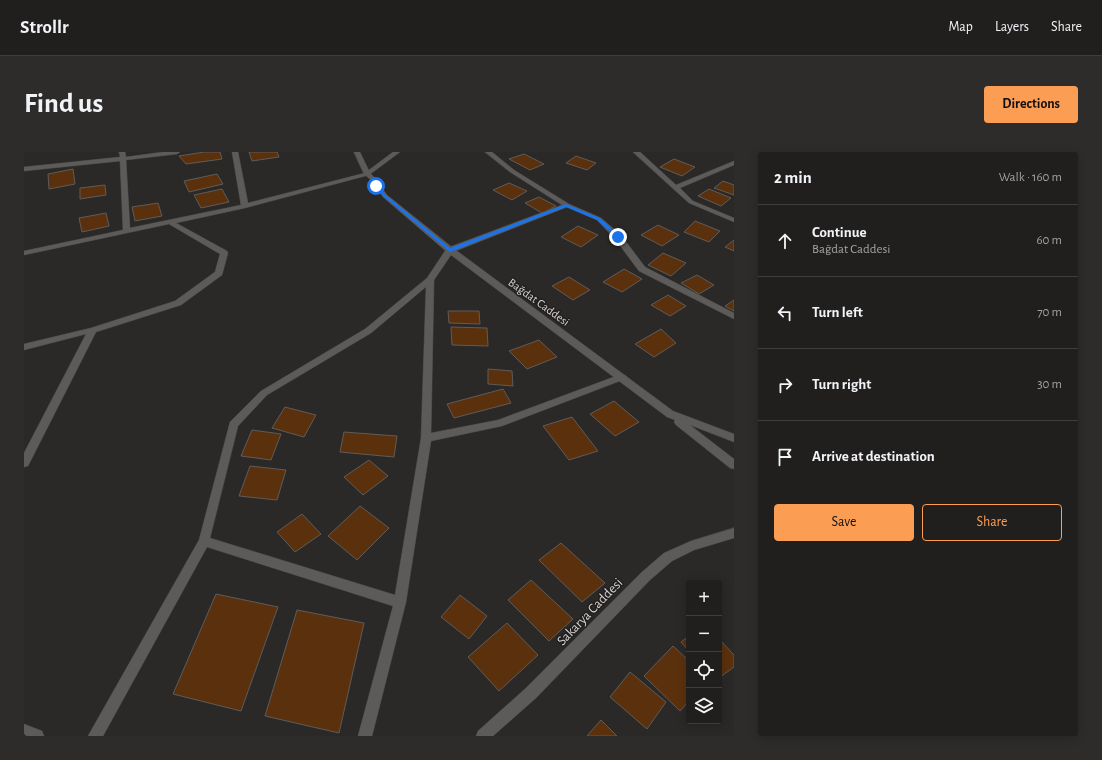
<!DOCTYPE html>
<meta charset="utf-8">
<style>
body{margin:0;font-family:"Alegreya Sans",sans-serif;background:#2d2c2b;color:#f1f3f6}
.controls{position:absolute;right:12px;bottom:12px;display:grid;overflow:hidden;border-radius:4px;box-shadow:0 2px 10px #0003}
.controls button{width:36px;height:36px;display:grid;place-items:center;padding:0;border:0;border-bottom:1px solid #3d3d3c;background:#201f1e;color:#f1f3f6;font:20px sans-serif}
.stop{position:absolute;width:12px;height:12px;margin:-9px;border:3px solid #1a73e8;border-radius:50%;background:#fff}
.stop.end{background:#1a73e8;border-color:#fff;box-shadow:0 1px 4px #0008}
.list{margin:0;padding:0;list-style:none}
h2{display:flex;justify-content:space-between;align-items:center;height:52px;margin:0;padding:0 16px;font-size:17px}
h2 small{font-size:13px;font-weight:400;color:#a2a2a4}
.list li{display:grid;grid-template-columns:26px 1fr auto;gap:12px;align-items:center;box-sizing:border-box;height:72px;padding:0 16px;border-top:1px solid #3d3d3c}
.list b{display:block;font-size:15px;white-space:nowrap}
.list p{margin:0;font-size:13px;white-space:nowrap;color:#a2a2a4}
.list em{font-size:13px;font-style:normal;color:#a2a2a4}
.actions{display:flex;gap:8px;padding:12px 16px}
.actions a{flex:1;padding:9px 0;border:1px solid #fc9d54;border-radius:4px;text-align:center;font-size:14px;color:#fc9d54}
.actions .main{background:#fc9d54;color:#111}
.icon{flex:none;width:22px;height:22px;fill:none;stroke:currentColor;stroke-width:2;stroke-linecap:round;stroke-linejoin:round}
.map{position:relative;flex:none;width:710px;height:584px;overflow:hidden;border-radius:4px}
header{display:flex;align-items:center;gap:24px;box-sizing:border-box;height:56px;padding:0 20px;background:#201f1e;border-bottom:1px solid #3d3d3c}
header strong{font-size:19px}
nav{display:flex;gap:22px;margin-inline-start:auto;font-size:14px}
.intro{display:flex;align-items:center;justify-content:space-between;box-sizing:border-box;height:96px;padding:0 24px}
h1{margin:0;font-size:28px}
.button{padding:10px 18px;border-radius:4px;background:#fc9d54;color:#111;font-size:14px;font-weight:700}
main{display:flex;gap:24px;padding:0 24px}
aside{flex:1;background:#201f1e;border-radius:4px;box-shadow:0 2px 10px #0003}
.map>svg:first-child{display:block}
.building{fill:#5b310d;stroke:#5e5c5a}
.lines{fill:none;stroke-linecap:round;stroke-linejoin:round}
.street-casing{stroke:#464543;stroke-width:1}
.secondary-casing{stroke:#464543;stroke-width:1}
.street{fill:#5d5b59;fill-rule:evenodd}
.secondary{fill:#5d5b59;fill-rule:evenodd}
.route{fill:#1a73e8}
.labels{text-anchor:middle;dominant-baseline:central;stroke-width:3;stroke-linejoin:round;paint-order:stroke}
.street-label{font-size:12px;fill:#d6d5d4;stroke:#221f1e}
.near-street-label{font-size:14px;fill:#d6d5d4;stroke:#221f1e}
</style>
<header>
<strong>Strollr</strong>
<nav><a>Map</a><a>Layers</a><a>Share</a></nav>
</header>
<div class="intro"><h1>Find us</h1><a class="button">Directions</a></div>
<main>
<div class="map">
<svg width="710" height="584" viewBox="0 0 710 584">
<rect width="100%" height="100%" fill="#2b2928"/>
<g class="building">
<polygon points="180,0 196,0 198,7 162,12 155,4"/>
<polygon points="225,0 253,0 255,5 228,9"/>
<polygon points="500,2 520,12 506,18 485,7"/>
<polygon points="552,4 572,11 563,18 542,11"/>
<polygon points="650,7 671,15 658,24 636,15"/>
<polygon points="49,17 51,32 25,37 24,22"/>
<polygon points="193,22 199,32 165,40 160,29"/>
<polygon points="699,29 710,33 710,43 690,36"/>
<polygon points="485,31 503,39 488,48 469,38"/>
<polygon points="81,33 82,43 56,47 56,36"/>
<polygon points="198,37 205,50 177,56 170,43"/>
<polygon points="685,37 707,46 697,54 674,44"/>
<polygon points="515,45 532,54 518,61 501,51"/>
<polygon points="134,51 138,64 111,69 108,55"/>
<polygon points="82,61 85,74 58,80 55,66"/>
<polygon points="671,69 696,79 685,90 660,80"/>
<polygon points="634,73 655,83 638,94 617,83"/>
<polygon points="554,74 574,83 557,95 537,85"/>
<polygon points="710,88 710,99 701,95"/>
<polygon points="639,101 662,111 647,124 624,113"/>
<polygon points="600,117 618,127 598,140 579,130"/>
<polygon points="673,123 690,133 675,142 657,131"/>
<polygon points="545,125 566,138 549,148 528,134"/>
<polygon points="644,143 662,154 646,164 627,153"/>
<polygon points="710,148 710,159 701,154"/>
<polygon points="424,159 455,159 456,172 425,171"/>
<polygon points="427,175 463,176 464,194 428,193"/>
<polygon points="637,177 652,191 630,205 611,192"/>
<polygon points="515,188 533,205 503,217 485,199"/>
<polygon points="464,217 488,219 489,234 464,232"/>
<polygon points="479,237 487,251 430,266 423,252"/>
<polygon points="590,249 615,270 591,284 566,262"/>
<polygon points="261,255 292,263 280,285 248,276"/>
<polygon points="548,265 574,299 545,308 519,274"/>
<polygon points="228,278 257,282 247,308 217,304"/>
<polygon points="320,280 373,284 370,305 316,300"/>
<polygon points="345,308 364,324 339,343 320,325"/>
<polygon points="226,314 262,318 253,348 215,344"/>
<polygon points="336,354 365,376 333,408 304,384"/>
<polygon points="278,362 297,382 271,400 253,380"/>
<polygon points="537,391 581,431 558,450 515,408"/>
<polygon points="507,428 549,467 525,489 484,448"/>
<polygon points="192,442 254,455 217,559 149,542"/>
<polygon points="436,443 463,464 445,487 417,465"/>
<polygon points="273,458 340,471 315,581 241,564"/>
<polygon points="483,471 514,503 475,539 444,505"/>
<polygon points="665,484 665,499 657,490"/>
<polygon points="695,487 710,503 710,515 695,526"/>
<polygon points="649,494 665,509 665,549 656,559 620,524"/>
<polygon points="606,520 642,550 623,577 586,545"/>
<polygon points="577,568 593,584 563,584"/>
</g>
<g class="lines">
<defs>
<g id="street">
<polygon points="95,0 101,0 102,5 139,0 156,0 153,2 102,8 106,76 217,53 208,0 214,0 224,51 341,21 369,0 376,0 345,23 221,56 152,71 203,99 204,101 198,123 157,153 72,180 4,314 0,315 0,301 62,182 0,198 0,192 67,176 151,149 191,120 196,102 145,72 0,103 0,99 99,78 96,9 0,19 0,15 96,5"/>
<path d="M461 0H468L490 18 545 52 577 66 597 83 621 115 710 161V167L615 119 591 87 573 68 543 55 429 100 410 128 407 281 474 268 595 223H601L603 225 601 227 478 274 407 289 382 450 348 584H334L369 454 183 395 79 584H64L175 388 206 270 237 239 341 177 403 126 423 96 538 53 486 20ZM402 135 397 286 371 443 186 386 214 274 243 243 347 181Z"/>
<polygon points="609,0 616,0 652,33 710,9 710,13 656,36 669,49 710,66 710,70 665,51"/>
<polygon points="0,572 18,579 20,584 0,584"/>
</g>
<g id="secondary">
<polygon points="330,0 336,0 346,21 351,26 363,43 429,96 649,259 710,282 710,290 666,273 710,307 710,317 706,316 652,273 650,270 651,268 643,265 423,100 359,45 347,28 340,22"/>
<polygon points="710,376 710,386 670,398 648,409 626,428 512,546 469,584 452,584 454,579 502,536 618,420 640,401 667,389"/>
</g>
</defs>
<use href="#street" class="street-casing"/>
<use href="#secondary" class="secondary-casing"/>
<use href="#street" class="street"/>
<use href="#secondary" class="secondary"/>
</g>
<polygon class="route" points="351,33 353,33 362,43 426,96 542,52 576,66 597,85 593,86 573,68 542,55 426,100 359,44"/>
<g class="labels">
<g class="street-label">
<text transform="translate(515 150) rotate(36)">Bağdat Caddesi</text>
</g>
<g class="near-street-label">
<text transform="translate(566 460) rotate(-46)">Sakarya Caddesi</text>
</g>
</g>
</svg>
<div class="controls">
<button>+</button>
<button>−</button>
<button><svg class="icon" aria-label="locate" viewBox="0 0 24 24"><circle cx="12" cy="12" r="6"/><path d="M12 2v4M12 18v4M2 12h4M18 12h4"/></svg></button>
<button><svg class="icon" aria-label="layers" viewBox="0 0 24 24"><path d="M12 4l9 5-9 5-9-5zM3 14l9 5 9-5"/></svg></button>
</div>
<div class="stop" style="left:352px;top:34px"></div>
<div class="stop end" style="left:594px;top:85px"></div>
</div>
<aside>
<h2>2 min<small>Walk · 160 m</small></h2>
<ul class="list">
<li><svg class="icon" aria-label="ahead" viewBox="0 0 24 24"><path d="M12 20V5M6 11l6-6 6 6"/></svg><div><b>Continue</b><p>Bağdat Caddesi</p></div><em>60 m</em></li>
<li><svg class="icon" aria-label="left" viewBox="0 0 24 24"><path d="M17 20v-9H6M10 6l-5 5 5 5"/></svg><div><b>Turn left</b></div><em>70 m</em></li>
<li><svg class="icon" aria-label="right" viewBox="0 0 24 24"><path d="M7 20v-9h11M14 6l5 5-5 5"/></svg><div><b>Turn right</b></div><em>30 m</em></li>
<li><svg class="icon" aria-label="arrive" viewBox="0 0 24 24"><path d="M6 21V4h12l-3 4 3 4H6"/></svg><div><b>Arrive at destination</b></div></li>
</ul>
<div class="actions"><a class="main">Save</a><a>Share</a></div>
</aside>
</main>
